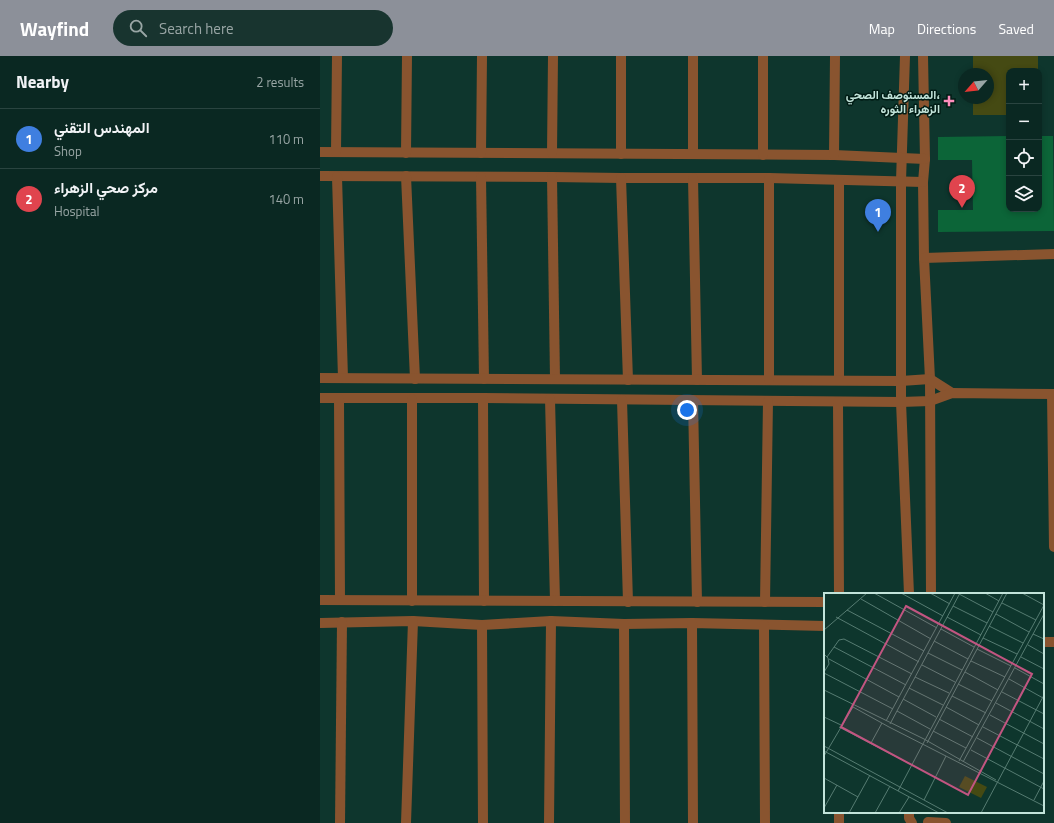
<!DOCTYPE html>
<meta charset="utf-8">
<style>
body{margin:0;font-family:"Titillium Web",Vazirmatn,sans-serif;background:#18342f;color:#f1f3f6}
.controls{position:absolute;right:12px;top:12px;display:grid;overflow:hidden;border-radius:8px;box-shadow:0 2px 6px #0003}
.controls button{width:36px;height:36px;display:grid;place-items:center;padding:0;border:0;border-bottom:1px solid #2a4440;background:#0a2822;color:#f1f3f6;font:20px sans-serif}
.compass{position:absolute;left:638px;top:12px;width:36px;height:36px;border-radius:50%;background:#0a2822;box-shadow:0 2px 6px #0003;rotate:242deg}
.you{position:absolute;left:367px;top:354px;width:14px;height:14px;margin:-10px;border:3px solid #fff;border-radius:50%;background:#1a73e8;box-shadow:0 0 0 6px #1a73e833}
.badge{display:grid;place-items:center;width:26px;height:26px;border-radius:50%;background:#8c9099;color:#fff;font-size:13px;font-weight:700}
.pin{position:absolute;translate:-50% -33px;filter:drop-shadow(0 1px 2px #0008)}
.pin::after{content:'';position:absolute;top:21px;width:14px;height:12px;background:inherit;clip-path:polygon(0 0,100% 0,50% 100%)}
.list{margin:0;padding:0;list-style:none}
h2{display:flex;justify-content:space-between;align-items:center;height:52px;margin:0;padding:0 16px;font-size:17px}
h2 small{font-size:13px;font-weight:400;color:#99a6a5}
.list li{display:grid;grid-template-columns:26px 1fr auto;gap:12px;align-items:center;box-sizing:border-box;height:60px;padding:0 16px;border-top:1px solid #2a4440}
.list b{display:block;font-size:15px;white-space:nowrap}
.list p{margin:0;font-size:13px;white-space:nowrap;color:#99a6a5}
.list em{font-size:13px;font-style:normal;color:#99a6a5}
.icon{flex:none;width:22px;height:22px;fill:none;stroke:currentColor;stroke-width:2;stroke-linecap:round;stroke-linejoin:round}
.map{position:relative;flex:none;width:734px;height:767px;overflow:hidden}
header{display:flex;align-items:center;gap:24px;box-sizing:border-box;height:56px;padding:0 20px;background:#8c9099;color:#fff}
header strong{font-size:19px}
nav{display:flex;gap:22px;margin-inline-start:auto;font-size:14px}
.search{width:280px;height:36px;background:#18342f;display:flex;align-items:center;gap:10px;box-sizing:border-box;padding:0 14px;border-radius:22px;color:#99a6a5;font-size:15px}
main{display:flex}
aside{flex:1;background:#0a2822}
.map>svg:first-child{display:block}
.green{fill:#454a13}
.building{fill:#0c6538}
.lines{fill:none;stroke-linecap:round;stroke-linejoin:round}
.minor{stroke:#89542f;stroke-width:10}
.poi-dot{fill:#fe8ebd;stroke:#001c15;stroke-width:1.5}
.labels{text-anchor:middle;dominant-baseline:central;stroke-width:3;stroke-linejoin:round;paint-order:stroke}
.poi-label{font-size:12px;font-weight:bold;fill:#c2e4da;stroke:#001c15;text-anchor:end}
.inset-road{fill:none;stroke:#567c72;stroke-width:1}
.view{fill:#c25581;fill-opacity:0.15;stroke:#c25581;stroke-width:2}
.inset-edge{fill:none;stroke:#c2e4da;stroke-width:2}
</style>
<header>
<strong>Wayfind</strong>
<div class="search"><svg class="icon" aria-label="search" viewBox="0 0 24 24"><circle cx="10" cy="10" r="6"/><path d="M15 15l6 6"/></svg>Search here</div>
<nav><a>Map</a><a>Directions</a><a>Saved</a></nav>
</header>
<main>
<aside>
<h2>Nearby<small>2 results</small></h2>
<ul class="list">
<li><span class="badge" style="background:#3f7fe0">1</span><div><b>المهندس التقني</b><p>Shop</p></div><em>110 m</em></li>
<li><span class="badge" style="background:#e0444e">2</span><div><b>مركز صحي الزهراء</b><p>Hospital</p></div><em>140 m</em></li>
</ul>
</aside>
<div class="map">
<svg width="734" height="767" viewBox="0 0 734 767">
<rect width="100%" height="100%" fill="#0e362d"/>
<polygon class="green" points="653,0 718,0 718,15 689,15 689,59 653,59 653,42 668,42 668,18 653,18"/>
<polygon class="building" points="689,80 689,153 719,153 719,80 733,80 734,175 618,176 618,154 653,154 652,104 618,104 618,81"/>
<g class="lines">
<g class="minor">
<polyline points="301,0 301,98"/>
<polyline points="373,0 373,98"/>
<polyline points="585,0 581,125 581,346 589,538"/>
<polyline points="603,0 605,103 603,126 604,202 610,323 611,538"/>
<polyline points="0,96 514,99 605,103"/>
<polyline points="16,96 17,0"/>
<polyline points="86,97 87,0"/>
<polyline points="161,97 162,0"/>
<polyline points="232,97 233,0"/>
<polyline points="443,99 443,0"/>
<polyline points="514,99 515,0"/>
<polyline points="0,120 232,121 301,122 449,122 603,126"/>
<polyline points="86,120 95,323"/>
<polyline points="17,121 23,322"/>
<polyline points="161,121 164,323"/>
<polyline points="232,121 235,323"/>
<polyline points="301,122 308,324"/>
<polyline points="373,122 377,324"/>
<polyline points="519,124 519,324"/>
<polyline points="604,202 734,198"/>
<polyline points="0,322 581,325 610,323 632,337"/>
<polyline points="449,324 449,122"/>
<polyline points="732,338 734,491"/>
<polyline points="0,342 163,342 581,346 610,345 632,337 734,338"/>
<polyline points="163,342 164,545"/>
<polyline points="19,343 20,544"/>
<polyline points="230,343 235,545"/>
<polyline points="302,344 308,546"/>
<polyline points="373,344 377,546"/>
<polyline points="518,346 519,538"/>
<polyline points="0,544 505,546"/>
<polyline points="92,545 92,343"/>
<polyline points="445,546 448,345"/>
<polyline points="0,567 93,565 162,569 231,565 304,568 372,567 505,570"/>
<polyline points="372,567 373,767"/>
<polyline points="304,568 305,767"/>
<polyline points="162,569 163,767"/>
<polyline points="444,569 445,767"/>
<polyline points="723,586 734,586"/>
<polyline points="519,756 519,767"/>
<polyline points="589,756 589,762 592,767"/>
<polyline points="608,766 626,767"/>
<polyline points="20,767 22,566"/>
<polyline points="86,767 93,565"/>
<polyline points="229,767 231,565"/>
</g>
</g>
<path class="poi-dot" d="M627 39h4v4h4v4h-4v4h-4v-4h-4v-4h4z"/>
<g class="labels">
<g class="poi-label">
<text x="620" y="38">المستوصف الصحي،<tspan x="620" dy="14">الزهراء الثوره</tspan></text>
</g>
</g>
<g transform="translate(504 537)">
<rect width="220" height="220" fill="#0e362d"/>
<path d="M141 183 163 194 157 205 135 194Z" fill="#454a13"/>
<path class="inset-road" d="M50 0 113 35M77 0 119 23M106 0 126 11M161 0 175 8M198 0 220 12M135 1 169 19M37 6 107 46M178 10 212 27M129 13 163 30M23 17 100 58M172 21 205 39M12 24 95 69M123 24 157 42M165 33 199 50M117 36 150 54M0 37 43 0M209 41 220 46M159 45 193 61M110 48 144 66M204 52 220 61M10 54 82 92M153 56 187 73M104 60 138 77M0 61 4 65 5 71 0 79M3 64 15 47 20 46 88 81M197 64 220 76M5 66 75 104M147 68 181 84M98 72 131 89M191 75 220 91M141 79 174 97M0 80 69 116M91 84 125 100M185 86 219 105M134 91 168 108M85 95 119 112M0 97 100 146 172 187M178 99 220 121M128 103 162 120M79 106 112 124M172 110 220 136M28 111 29 114 65 134 220 213M122 114 155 132M73 118 106 136M166 122 220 151M0 124 17 132M115 126 149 144M62 128 131 0M66 131 136 0M15 134 88 172M159 134 220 166M109 138 142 155M153 145 220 181M47 150 58 130M103 150 183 0M0 153 124 220M147 157 220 196M0 158 115 220M0 163 29 114M135 168 220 12M139 169 220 21M0 185 34 204M74 198 179 0M100 207 122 163M210 207 220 188M0 215 13 192M25 220 46 182M51 220 66 193M75 220 85 204M157 220 220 102"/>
<path class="view" d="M82 13 208 81 144 202 17 134Z"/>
<rect width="220" height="220" class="inset-edge"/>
</g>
</svg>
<div class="controls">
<button>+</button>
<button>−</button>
<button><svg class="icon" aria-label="locate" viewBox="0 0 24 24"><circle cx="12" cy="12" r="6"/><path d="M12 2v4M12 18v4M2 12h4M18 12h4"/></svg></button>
<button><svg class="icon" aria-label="layers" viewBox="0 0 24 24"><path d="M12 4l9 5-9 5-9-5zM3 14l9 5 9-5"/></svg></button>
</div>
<svg class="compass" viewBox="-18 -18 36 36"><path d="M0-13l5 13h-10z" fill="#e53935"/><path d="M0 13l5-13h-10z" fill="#99a6a5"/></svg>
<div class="you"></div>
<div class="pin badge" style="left:558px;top:176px;background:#3f7fe0">1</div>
<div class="pin badge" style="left:642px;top:152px;background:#e0444e">2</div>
</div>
</main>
